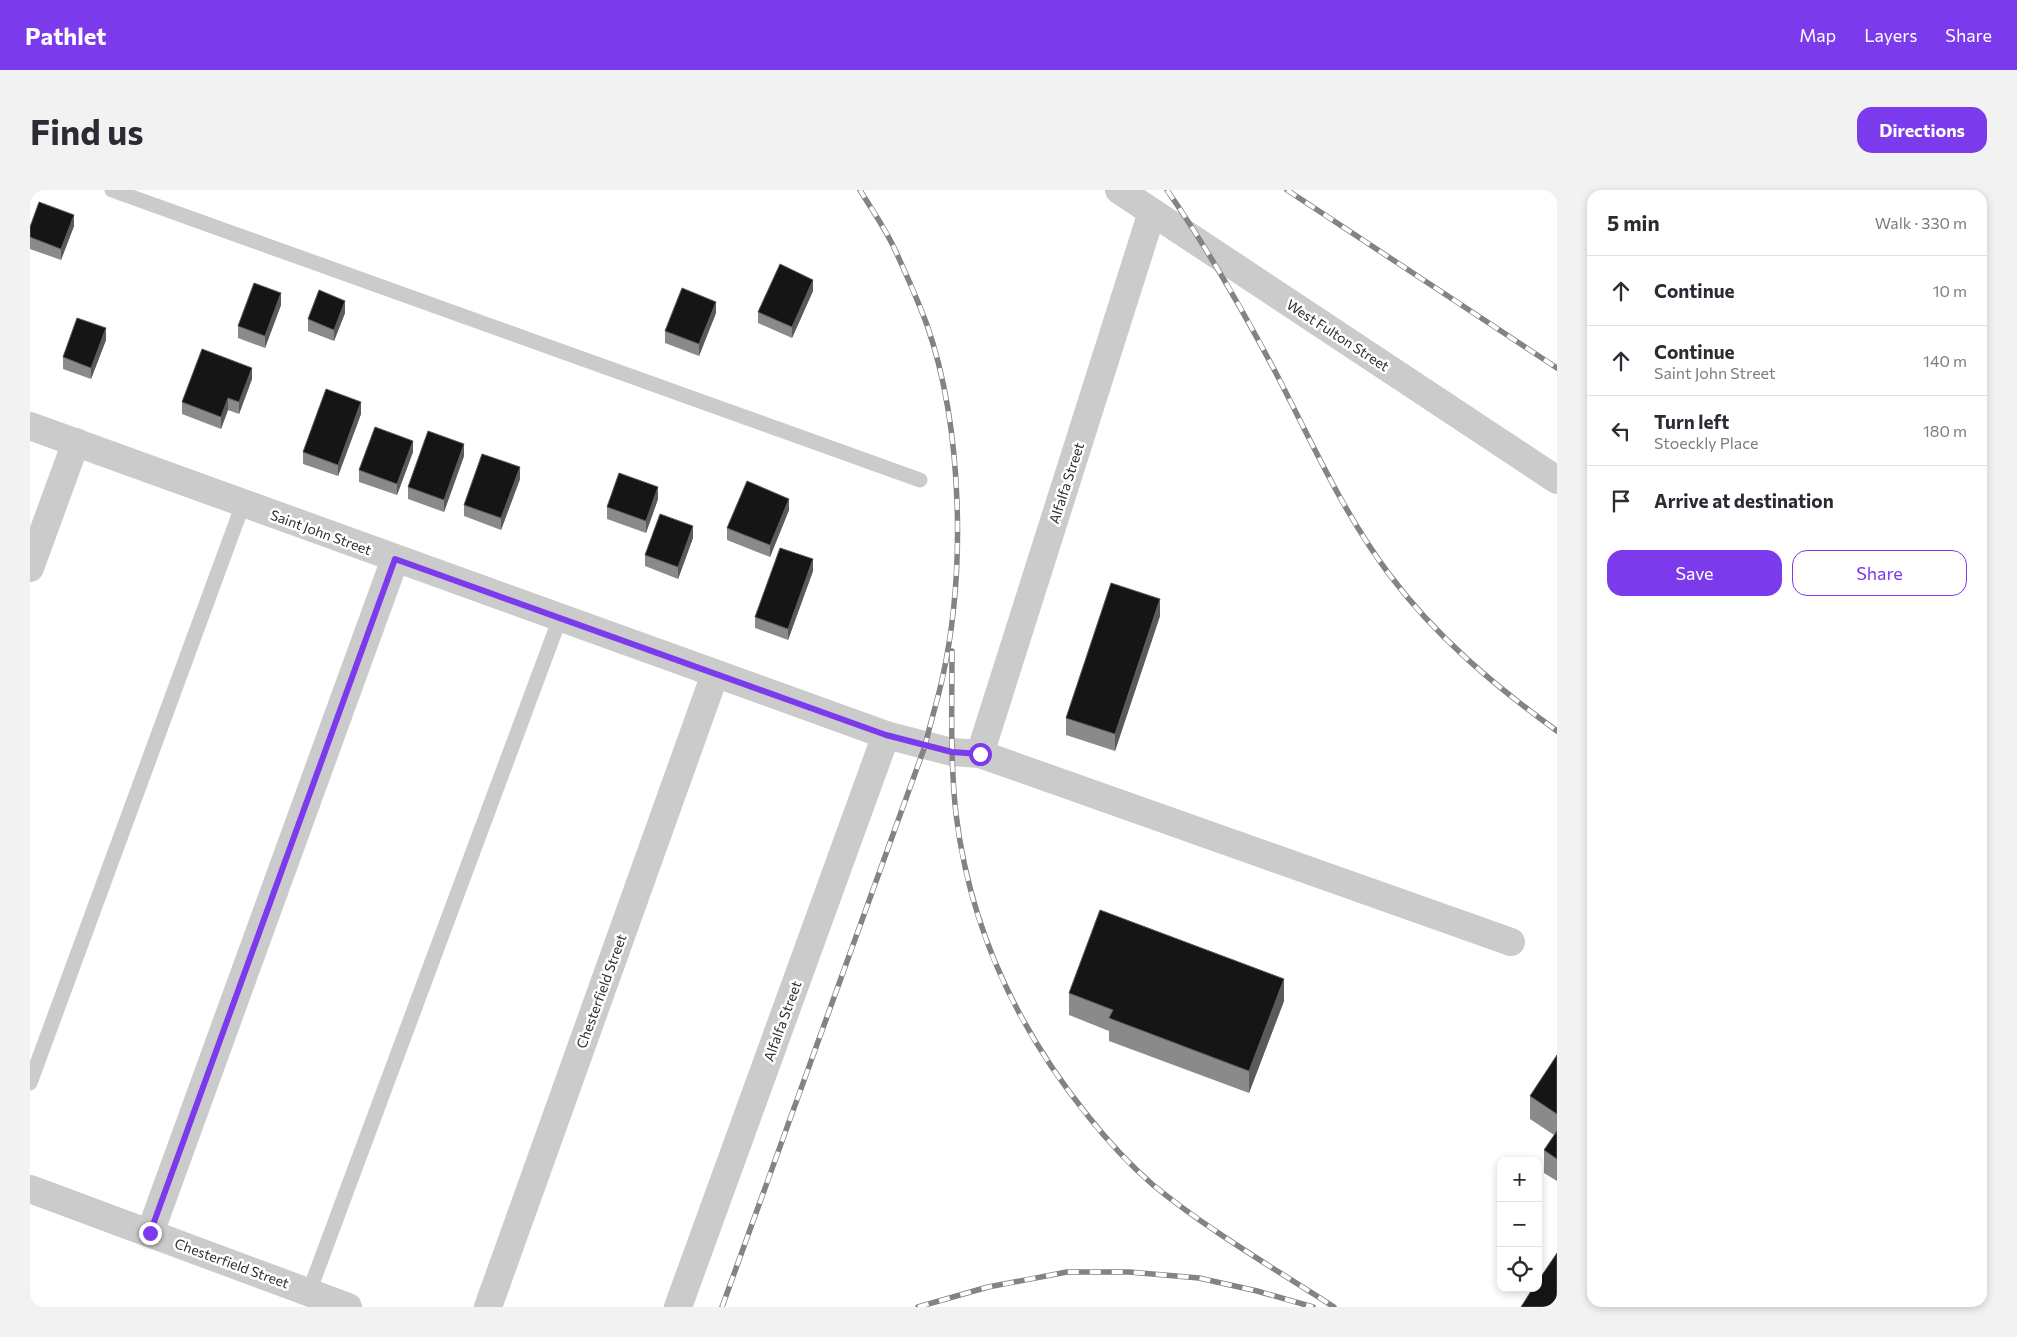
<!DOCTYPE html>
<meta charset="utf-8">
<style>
body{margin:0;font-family:Commissioner,sans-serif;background:#f2f2f3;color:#2b2b33}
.controls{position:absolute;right:15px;bottom:15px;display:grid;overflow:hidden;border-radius:10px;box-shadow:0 2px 8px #0003}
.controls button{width:45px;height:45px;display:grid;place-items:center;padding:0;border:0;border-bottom:1px solid #e1e1e2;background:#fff;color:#2b2b33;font:25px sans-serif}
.stop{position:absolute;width:15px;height:15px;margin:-11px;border:4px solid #7c3aed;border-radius:50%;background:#fff}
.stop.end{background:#7c3aed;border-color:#fff;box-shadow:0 1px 5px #0008}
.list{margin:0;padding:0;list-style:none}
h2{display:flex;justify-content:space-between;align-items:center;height:65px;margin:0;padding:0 20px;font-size:21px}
h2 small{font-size:16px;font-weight:400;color:#7c7c81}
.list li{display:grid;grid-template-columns:32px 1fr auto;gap:15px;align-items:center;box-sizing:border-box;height:70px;padding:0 20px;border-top:1px solid #e1e1e2}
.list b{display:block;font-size:19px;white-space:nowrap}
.list p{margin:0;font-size:16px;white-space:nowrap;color:#7c7c81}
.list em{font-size:16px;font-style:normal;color:#7c7c81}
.actions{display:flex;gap:10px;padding:15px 20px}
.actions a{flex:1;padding:11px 0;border:1px solid #7c3aed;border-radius:15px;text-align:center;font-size:18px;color:#7c3aed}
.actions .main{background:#7c3aed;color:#fff}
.icon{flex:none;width:28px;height:28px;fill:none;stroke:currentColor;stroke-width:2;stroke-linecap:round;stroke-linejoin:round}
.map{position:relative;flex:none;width:1527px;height:1117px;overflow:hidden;border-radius:15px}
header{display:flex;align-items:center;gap:30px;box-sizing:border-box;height:70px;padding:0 25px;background:#7c3aed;color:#fff}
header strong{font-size:24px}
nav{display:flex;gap:28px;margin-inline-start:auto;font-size:18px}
.intro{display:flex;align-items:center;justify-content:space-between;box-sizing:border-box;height:120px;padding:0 30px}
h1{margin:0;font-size:35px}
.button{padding:12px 22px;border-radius:15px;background:#7c3aed;color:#fff;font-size:18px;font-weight:700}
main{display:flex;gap:30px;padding:0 30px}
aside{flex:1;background:#fff;border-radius:15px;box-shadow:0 2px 8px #0003}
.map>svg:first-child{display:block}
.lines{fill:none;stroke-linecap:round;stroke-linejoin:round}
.service{stroke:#cbcbcb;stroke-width:15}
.minor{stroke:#cbcbcb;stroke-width:28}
.tertiary{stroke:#cbcbcb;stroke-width:28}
.rail-casing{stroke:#838383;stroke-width:5.5}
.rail{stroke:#fff;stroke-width:4;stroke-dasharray:11;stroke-linecap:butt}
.wall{fill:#8a8a8a}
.shaded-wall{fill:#5b5b5b}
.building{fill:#151515;stroke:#5b5b5b}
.route{stroke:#7c3aed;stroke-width:6}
.labels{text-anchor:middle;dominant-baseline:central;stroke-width:5;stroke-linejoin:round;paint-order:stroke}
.street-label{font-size:14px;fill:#2e2e2e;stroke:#fff}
</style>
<header>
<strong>Pathlet</strong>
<nav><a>Map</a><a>Layers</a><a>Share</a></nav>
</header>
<div class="intro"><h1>Find us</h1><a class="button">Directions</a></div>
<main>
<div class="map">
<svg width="1527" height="1117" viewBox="0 0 1527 1117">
<rect width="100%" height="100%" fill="#fff"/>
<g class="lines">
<g class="service">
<polyline points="82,0 890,290"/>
<polyline points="0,893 213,314"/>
<polyline points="279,1102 530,428"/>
</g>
<g class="minor">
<polyline points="0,236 856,545 922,562 950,564 1481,752"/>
<polyline points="0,378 46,252"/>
<polyline points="950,564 1122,22"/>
<polyline points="0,999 318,1117"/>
<polyline points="120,1043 365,369"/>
<polyline points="458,1117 685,484"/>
<polyline points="648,1117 856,545"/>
</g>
<polyline class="tertiary" points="1089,0 1527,290"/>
<defs>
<g id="rail">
<path d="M1137 0C1179 61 1215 124 1249 189 1283 255 1314 324 1359 384 1405 446 1465 496 1527 541"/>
<polyline points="1257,0 1527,178"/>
<path d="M922 461C922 515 920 570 926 624 940 738 986 837 1058 926 1077 950 1098 973 1122 994 1178 1040 1242 1077 1304 1117"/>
<path d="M692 1117 895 556C900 534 907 512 912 490 936 383 933 239 897 135 888 111 877 86 866 62 857 41 842 20 830 0"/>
<polyline points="888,1117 958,1097 1037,1082 1099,1082 1169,1088 1227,1101 1283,1117"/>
</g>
</defs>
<use href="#rail" class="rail-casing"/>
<use href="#rail" class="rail"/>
</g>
<g class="wall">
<polygon points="44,36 31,70 0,59 0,37"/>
<polygon points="783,101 762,148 728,133 728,122"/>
<polygon points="251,115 235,158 208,148 208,136"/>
<polygon points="315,123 304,151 278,141 278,129"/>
<polygon points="686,123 669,166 635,153 635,141"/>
<polygon points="76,150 61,189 33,179 33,167"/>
<polygon points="222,189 209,224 198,220 191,239 152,224 152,212"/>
<polygon points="331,224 308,286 273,274 273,262"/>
<polygon points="383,262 367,305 329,292 329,280"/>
<polygon points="434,266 414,322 378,309 378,297"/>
<polygon points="490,289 471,340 434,326 434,315"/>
<polygon points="628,309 616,343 577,329 577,317"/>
<polygon points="759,320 740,367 697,350 697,338"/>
<polygon points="663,348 648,389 615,376 615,365"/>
<polygon points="783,381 758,450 725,438 725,427"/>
<polygon points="1130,426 1085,561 1036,545 1036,528"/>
<polygon points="1039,803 1254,811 1219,903 1079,851 1079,841 1039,825"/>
<polygon points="1527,865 1527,991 1514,983 1514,960 1524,945 1500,929 1500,906"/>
</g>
<g class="shaded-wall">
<polygon points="44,25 44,36 31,70 31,59"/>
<polygon points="783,90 783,101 762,148 762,137"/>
<polygon points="251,103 251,115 235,158 235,146"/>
<polygon points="315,111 315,123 304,151 304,140"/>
<polygon points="686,112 686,123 669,166 669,154"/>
<polygon points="76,138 76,150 61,189 61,178"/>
<polygon points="222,178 222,189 209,224 209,212"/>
<polygon points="198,208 198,220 191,239 191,227"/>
<polygon points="331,212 331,224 308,286 308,275"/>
<polygon points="383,251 383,262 367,305 367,294"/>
<polygon points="434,254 434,266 414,322 414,310"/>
<polygon points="490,277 490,289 471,340 471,328"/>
<polygon points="628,297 628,309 616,343 616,331"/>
<polygon points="759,309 759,320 740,367 740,355"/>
<polygon points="663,336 663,348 648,389 648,377"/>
<polygon points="783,369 783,381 758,450 758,439"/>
<polygon points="1130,409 1130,426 1085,561 1085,544"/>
<polygon points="1254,789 1254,811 1219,903 1219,881"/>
</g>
<g class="building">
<polygon points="9,12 44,25 31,59 0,47 0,37"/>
<polygon points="750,74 783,90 762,137 728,122"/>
<polygon points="224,93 251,103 235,146 208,136"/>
<polygon points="652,98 686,112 669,154 635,141"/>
<polygon points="289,100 315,111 304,140 278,129"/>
<polygon points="47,128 76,138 61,178 33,167"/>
<polygon points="172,159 222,178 209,212 198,208 191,227 152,212"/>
<polygon points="296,199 331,212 308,275 273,262"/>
<polygon points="345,237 383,251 367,294 329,280"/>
<polygon points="398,241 434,254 414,310 378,297"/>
<polygon points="452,264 490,277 471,328 434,315"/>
<polygon points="589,283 628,297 616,331 577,317"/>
<polygon points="717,291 759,309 740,355 697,338"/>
<polygon points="630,324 663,336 648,377 615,365"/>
<polygon points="750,358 783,369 758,439 725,427"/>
<polygon points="1081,393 1130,409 1085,544 1036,528"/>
<polygon points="1070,720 1254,789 1219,881 1079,828 1083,820 1039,803"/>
<polygon points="1527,865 1527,924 1500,906"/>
<polygon points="1527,941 1527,969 1514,960"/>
<polygon points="1527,1063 1527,1117 1491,1117 1503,1098 1508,1098 1508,1091"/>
</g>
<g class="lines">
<polyline class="route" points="120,1043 365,369 856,545 922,562 950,564"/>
</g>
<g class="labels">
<g class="street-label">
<text transform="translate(1308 145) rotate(33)">West Fulton Street</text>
<text transform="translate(1036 293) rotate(-72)">Alfalfa Street</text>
<text transform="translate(291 342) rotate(20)">Saint John Street</text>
<text transform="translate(571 801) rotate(-70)">Chesterfield Street</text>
<text transform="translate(752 831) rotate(-70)">Alfalfa Street</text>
<text transform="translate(202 1073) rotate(20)">Chesterfield Street</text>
</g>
</g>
</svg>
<div class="controls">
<button>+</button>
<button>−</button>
<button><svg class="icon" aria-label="locate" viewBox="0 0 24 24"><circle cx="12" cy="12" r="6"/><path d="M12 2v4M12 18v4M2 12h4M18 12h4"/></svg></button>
</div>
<div class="stop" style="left:950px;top:564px"></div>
<div class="stop end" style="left:120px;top:1043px"></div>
</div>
<aside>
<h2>5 min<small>Walk · 330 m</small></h2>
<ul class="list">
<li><svg class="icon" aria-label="ahead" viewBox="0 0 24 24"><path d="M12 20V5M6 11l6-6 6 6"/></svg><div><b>Continue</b></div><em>10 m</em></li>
<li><svg class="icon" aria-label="ahead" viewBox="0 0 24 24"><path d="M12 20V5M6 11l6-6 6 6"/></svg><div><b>Continue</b><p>Saint John Street</p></div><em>140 m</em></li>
<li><svg class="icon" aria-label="left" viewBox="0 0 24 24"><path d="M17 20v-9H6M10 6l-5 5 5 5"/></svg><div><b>Turn left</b><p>Stoeckly Place</p></div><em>180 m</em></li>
<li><svg class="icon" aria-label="arrive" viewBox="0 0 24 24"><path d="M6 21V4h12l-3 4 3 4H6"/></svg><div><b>Arrive at destination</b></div></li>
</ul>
<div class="actions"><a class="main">Save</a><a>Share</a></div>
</aside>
</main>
